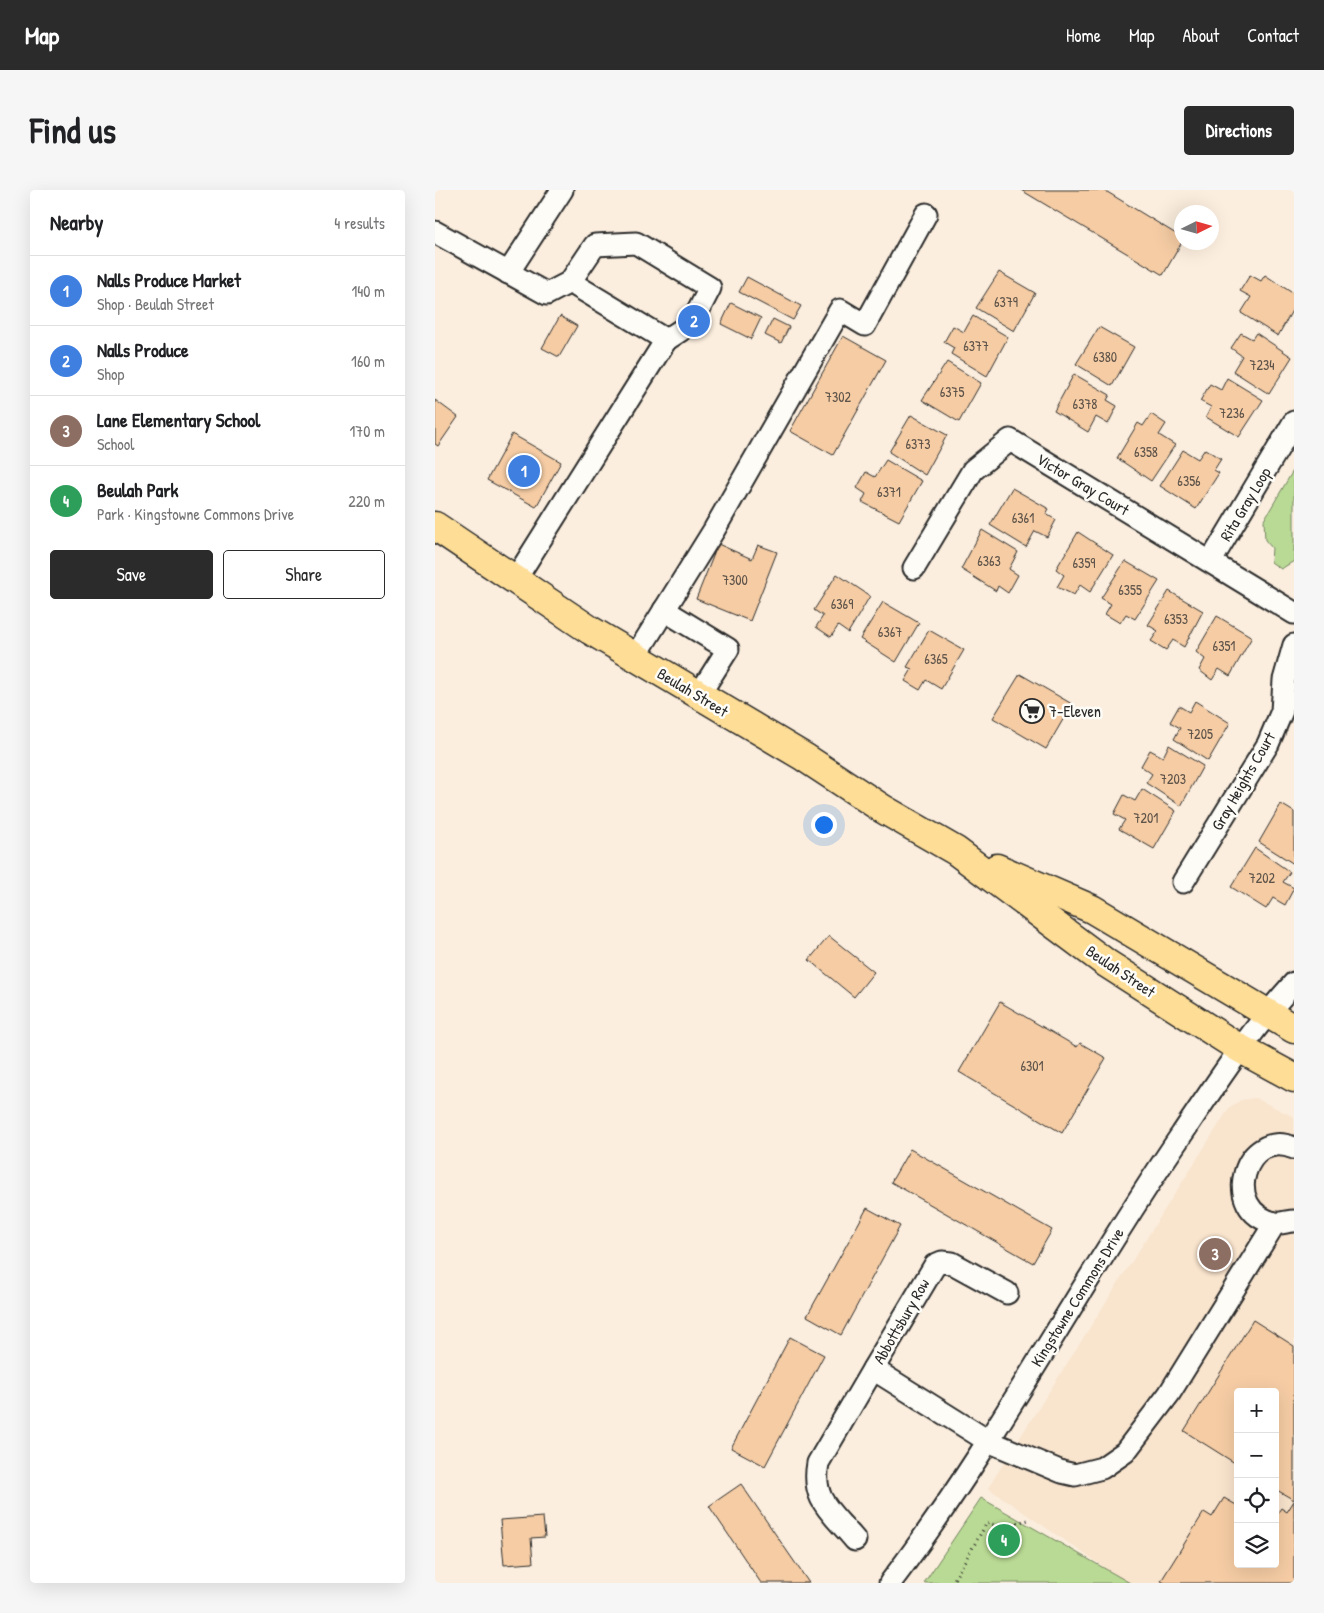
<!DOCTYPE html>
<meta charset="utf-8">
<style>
body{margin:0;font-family:"Patrick Hand",sans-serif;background:#f6f6f6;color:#202124}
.controls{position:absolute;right:15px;bottom:15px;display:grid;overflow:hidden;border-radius:5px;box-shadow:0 5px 20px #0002}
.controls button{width:45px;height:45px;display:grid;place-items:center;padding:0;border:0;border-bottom:1px solid #e0e0e0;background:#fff;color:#202124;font:25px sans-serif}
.compass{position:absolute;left:739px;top:15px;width:45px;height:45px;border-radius:50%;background:#fff;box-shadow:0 5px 20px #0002;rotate:85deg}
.you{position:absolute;left:388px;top:634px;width:18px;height:18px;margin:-12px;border:4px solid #fff;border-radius:50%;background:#1a73e8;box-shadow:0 0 0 8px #1a73e833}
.badge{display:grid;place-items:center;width:32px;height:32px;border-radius:50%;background:#2b2b2b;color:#fff;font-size:16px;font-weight:700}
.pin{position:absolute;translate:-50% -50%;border:2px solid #fff;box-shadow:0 1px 5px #0006}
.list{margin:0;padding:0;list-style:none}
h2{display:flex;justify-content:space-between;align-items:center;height:65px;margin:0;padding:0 20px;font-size:21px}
h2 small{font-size:16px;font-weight:400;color:#757577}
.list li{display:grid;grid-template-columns:32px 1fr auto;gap:15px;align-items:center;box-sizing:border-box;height:70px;padding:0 20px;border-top:1px solid #e0e0e0}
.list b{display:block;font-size:19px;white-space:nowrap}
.list p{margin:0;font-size:16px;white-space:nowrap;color:#757577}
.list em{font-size:16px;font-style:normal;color:#757577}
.actions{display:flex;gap:10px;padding:15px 20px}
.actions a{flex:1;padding:11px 0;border:1px solid #2b2b2b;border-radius:5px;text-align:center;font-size:18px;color:#2b2b2b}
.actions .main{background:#2b2b2b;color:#fff}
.icon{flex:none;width:28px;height:28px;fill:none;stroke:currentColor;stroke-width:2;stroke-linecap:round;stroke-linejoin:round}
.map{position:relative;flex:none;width:859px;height:1393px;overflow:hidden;border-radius:5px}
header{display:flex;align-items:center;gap:30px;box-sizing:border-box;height:70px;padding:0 25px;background:#2b2b2b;color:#fff}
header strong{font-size:24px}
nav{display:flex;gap:28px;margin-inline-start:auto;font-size:18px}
.intro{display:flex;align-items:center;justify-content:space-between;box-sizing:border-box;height:120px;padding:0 30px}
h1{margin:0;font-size:35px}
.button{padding:12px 22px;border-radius:5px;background:#2b2b2b;color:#fff;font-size:18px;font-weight:700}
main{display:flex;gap:30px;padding:0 30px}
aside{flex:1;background:#fff;border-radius:5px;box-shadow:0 5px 20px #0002}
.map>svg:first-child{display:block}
.built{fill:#f9e4cd;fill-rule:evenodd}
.green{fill:#b9da94;stroke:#728260}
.building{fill:#f5cca4;stroke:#2b2b2b}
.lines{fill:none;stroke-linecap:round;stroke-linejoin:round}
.minor-casing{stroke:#2b2b2b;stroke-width:25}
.major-casing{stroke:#2b2b2b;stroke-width:31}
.path{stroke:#2b2b2b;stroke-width:3;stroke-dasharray:1 4;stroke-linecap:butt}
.minor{stroke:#fdfcf7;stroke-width:21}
.major{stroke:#fedd96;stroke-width:28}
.labels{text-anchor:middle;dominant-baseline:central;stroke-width:5;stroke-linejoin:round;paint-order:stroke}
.number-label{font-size:14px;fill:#5e5349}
.street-label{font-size:16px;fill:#2b2b2b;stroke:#fdfcf7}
.poi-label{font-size:16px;fill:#2b2b2b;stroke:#fdfcf7;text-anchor:start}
</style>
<header>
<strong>Map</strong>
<nav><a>Home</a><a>Map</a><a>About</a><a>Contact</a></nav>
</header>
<div class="intro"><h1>Find us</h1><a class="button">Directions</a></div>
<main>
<aside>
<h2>Nearby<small>4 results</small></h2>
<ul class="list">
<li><span class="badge" style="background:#3f7fe0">1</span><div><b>Nalls Produce Market</b><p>Shop · Beulah Street</p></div><em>140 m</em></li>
<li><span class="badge" style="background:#3f7fe0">2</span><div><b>Nalls Produce</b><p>Shop</p></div><em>160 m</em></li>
<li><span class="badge" style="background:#8d6e63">3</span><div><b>Lane Elementary School</b><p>School</p></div><em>170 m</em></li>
<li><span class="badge" style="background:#2e9e5b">4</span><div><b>Beulah Park</b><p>Park · Kingstowne Commons Drive</p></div><em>220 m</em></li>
</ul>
<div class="actions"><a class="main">Save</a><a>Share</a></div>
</aside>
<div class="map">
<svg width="859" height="1393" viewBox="0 0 859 1393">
<rect width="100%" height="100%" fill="#fbeede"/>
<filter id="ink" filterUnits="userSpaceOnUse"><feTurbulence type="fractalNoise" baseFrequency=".02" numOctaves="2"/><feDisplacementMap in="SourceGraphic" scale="10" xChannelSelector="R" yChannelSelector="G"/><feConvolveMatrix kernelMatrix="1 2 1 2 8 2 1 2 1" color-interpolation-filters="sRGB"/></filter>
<g filter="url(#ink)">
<path class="built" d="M820 908 859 927V1393H692L553 1298 795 917 806 910ZM803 1202H840V1374H803Z"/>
<g class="green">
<polygon points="859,279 859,371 846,379 836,372 837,358 830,350 829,330"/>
<polygon points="546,1308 695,1393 489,1393"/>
</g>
<g class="building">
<polygon points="586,0 669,0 746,47 747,52 728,85"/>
<polygon points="564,82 600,103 579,141 541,118"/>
<polygon points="815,85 826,91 830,85 859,104 859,117 843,146 806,123 816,107 805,101"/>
<polygon points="312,87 366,116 358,130 304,102"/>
<polygon points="296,113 326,128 316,149 286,134"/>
<polygon points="125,126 142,136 124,167 107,158"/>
<polygon points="538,126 573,147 552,186 516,164 519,158 509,152 518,136 529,142"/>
<polygon points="338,129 354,137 346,153 330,145"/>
<polygon points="664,137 699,157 677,196 641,174"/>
<polygon points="806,143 817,149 821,143 857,167 834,204 798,181 807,166 796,158"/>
<polygon points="408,146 451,170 398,265 355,241"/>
<polygon points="512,172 546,193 524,232 487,210"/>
<polygon points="639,184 675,205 672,210 682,216 673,234 661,227 653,242 619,221"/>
<polygon points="792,188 828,210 804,247 771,227 776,217 765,211 775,194 786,200"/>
<polygon points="0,210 23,227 3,256 0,254"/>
<polygon points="716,224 731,234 724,245 740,255 716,291 682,268 703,233 708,236"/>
<polygon points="476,225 512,245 490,285 454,262"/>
<polygon points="77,244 126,272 101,317 52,290"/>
<polygon points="770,259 786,269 779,280 784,283 761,319 725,296 748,260 763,269"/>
<polygon points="451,270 487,291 464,331 427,312 431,304 422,298 431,282 440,287"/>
<polygon points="577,298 614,319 611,324 621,330 612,347 600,341 591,357 555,335"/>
<polygon points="547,340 583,362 574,379 583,385 573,403 563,396 561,401 526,379"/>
<polygon points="643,342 678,365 655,402 645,395 639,405 622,397 629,385 621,379"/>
<polygon points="283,354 317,369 323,355 342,362 315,431 261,409"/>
<polygon points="690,371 724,391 700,429 691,424 685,433 670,424 676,414 666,408"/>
<polygon points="402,384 435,406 413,443 403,436 396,447 381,437 388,426 379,420"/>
<polygon points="734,401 768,421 749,457 738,450 731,460 716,451 723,441 713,435"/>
<polygon points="448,412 484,433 461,472 425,449"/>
<polygon points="782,426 817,447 795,486 784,479 777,490 764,480 770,469 761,462"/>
<polygon points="494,440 529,460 506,499 491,490 485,500 470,491 477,479 472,477"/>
<polygon points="585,484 637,514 611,559 558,528"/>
<polygon points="760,511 795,533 773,571 739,549 745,538 735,532 744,516 754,522"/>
<polygon points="734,555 768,576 746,616 711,593 717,584 706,576 715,560 728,567"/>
<polygon points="707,599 741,621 719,659 684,639 690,630 679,624 689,605 700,611"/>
<polygon points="846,614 859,622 859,674 824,652"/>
<polygon points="820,658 855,682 848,692 859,698 850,715 838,708 831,719 796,697"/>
<polygon points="394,746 439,782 419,807 374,770"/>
<polygon points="565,812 642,857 645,853 671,868 627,943 524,882"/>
<polygon points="475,959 617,1040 598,1073 456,992"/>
<polygon points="432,1018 465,1036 406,1145 372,1126"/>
<polygon points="818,1130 859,1156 859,1310 840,1299 840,1202 803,1202 803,1275 749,1241"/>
<polygon points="355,1147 389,1165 330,1276 296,1258"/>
<polygon points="306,1294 374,1393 326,1393 274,1316"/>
<polygon points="789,1308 803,1316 803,1374 840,1374 840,1327 846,1318 852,1322 859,1311 859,1393 730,1393 726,1391 769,1322 777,1327"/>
<polygon points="108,1327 110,1347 96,1348 98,1373 69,1375 65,1330"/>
</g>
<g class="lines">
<defs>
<g id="minor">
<polyline points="0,42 112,104 135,92 231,150 80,390"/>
<polyline points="73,83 127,0"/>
<polyline points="135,92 160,55 201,53 275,98 257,133 231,150"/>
<polyline points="776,371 859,232"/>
<polyline points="479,378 538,280 575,250 859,423"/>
<polyline points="229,420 293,459 264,505"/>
<polyline points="200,467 279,340 405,120 430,135 491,24"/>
<polyline points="748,692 833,554 847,521 849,490 859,455"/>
<path d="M859 958C810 937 784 1021 840 1033 845 1034 853 1031 859 1031"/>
<polyline points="572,1103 517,1073 507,1072 500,1075 438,1179 553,1251 627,1282 640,1285 667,1278 690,1262 734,1204 840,1033"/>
<path d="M420 1350C397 1322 376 1311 383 1273L438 1179"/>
<path d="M455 1393C563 1251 646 1091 747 944 782 892 816 840 859 793"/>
</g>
<g id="major">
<polyline points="0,336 155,440 369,567 448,619 521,661 671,773 804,858 859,888"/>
<polyline points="562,678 657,719 859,839"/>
</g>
</defs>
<use href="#minor" class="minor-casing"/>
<use href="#major" class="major-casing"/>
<polyline class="path" points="517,1393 552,1333 565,1336 594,1330"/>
<use href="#minor" class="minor"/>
<use href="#major" class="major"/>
</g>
</g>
<defs>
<symbol id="supermarket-ring" viewBox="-11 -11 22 22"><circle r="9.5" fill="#fdfcf7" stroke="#2b2b2b" stroke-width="1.5"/><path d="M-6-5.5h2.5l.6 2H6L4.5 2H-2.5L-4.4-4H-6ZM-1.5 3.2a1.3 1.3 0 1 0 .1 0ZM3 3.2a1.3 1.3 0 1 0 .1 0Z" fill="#2b2b2b"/></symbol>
</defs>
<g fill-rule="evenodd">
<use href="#supermarket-ring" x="583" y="507" width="28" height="28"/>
</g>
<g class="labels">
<g class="number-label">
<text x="571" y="111">6379</text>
<text x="541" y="155">6377</text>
<text x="670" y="166">6380</text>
<text x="827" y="174">7234</text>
<text x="517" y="201">6375</text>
<text x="403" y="206">7302</text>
<text x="650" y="213">6378</text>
<text x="797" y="222">7236</text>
<text x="483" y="253">6373</text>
<text x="711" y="261">6358</text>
<text x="754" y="290">6356</text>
<text x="454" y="301">6371</text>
<text x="588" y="327">6361</text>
<text x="554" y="370">6363</text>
<text x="649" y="372">6359</text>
<text x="300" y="389">7300</text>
<text x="695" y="399">6355</text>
<text x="407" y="413">6369</text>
<text x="741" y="428">6353</text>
<text x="455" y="441">6367</text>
<text x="789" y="455">6351</text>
<text x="501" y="468">6365</text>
<text x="765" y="543">7205</text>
<text x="738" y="588">7203</text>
<text x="711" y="627">7201</text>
<text x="827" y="687">7202</text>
<text x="597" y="875">6301</text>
</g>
<g class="street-label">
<text transform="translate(648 294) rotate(31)">Victor Gray Court</text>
<text transform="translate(810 314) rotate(-59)">Rita Gray Loop</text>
<text transform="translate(258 502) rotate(31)">Beulah Street</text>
<text transform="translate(808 591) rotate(-60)">Gray Heights Court</text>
<text transform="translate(686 781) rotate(34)">Beulah Street</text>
<text transform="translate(642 1107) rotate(-58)">Kingstowne Commons Drive</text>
<text transform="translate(466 1131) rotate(-60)">Abbottsbury Row</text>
</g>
<g class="poi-label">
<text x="614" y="521">7-Eleven</text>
</g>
</g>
</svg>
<div class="controls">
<button>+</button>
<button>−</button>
<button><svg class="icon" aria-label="locate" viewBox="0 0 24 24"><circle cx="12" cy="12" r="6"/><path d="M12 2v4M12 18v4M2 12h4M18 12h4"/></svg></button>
<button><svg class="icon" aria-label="layers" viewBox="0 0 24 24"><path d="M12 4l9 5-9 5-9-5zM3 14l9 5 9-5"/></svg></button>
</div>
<svg class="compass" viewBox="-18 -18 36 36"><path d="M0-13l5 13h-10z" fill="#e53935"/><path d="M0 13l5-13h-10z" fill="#757577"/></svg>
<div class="you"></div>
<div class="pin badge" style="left:89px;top:281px;background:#3f7fe0">1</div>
<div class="pin badge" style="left:259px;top:131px;background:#3f7fe0">2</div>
<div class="pin badge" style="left:780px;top:1064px;background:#8d6e63">3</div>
<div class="pin badge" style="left:569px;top:1350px;background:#2e9e5b">4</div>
</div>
</main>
